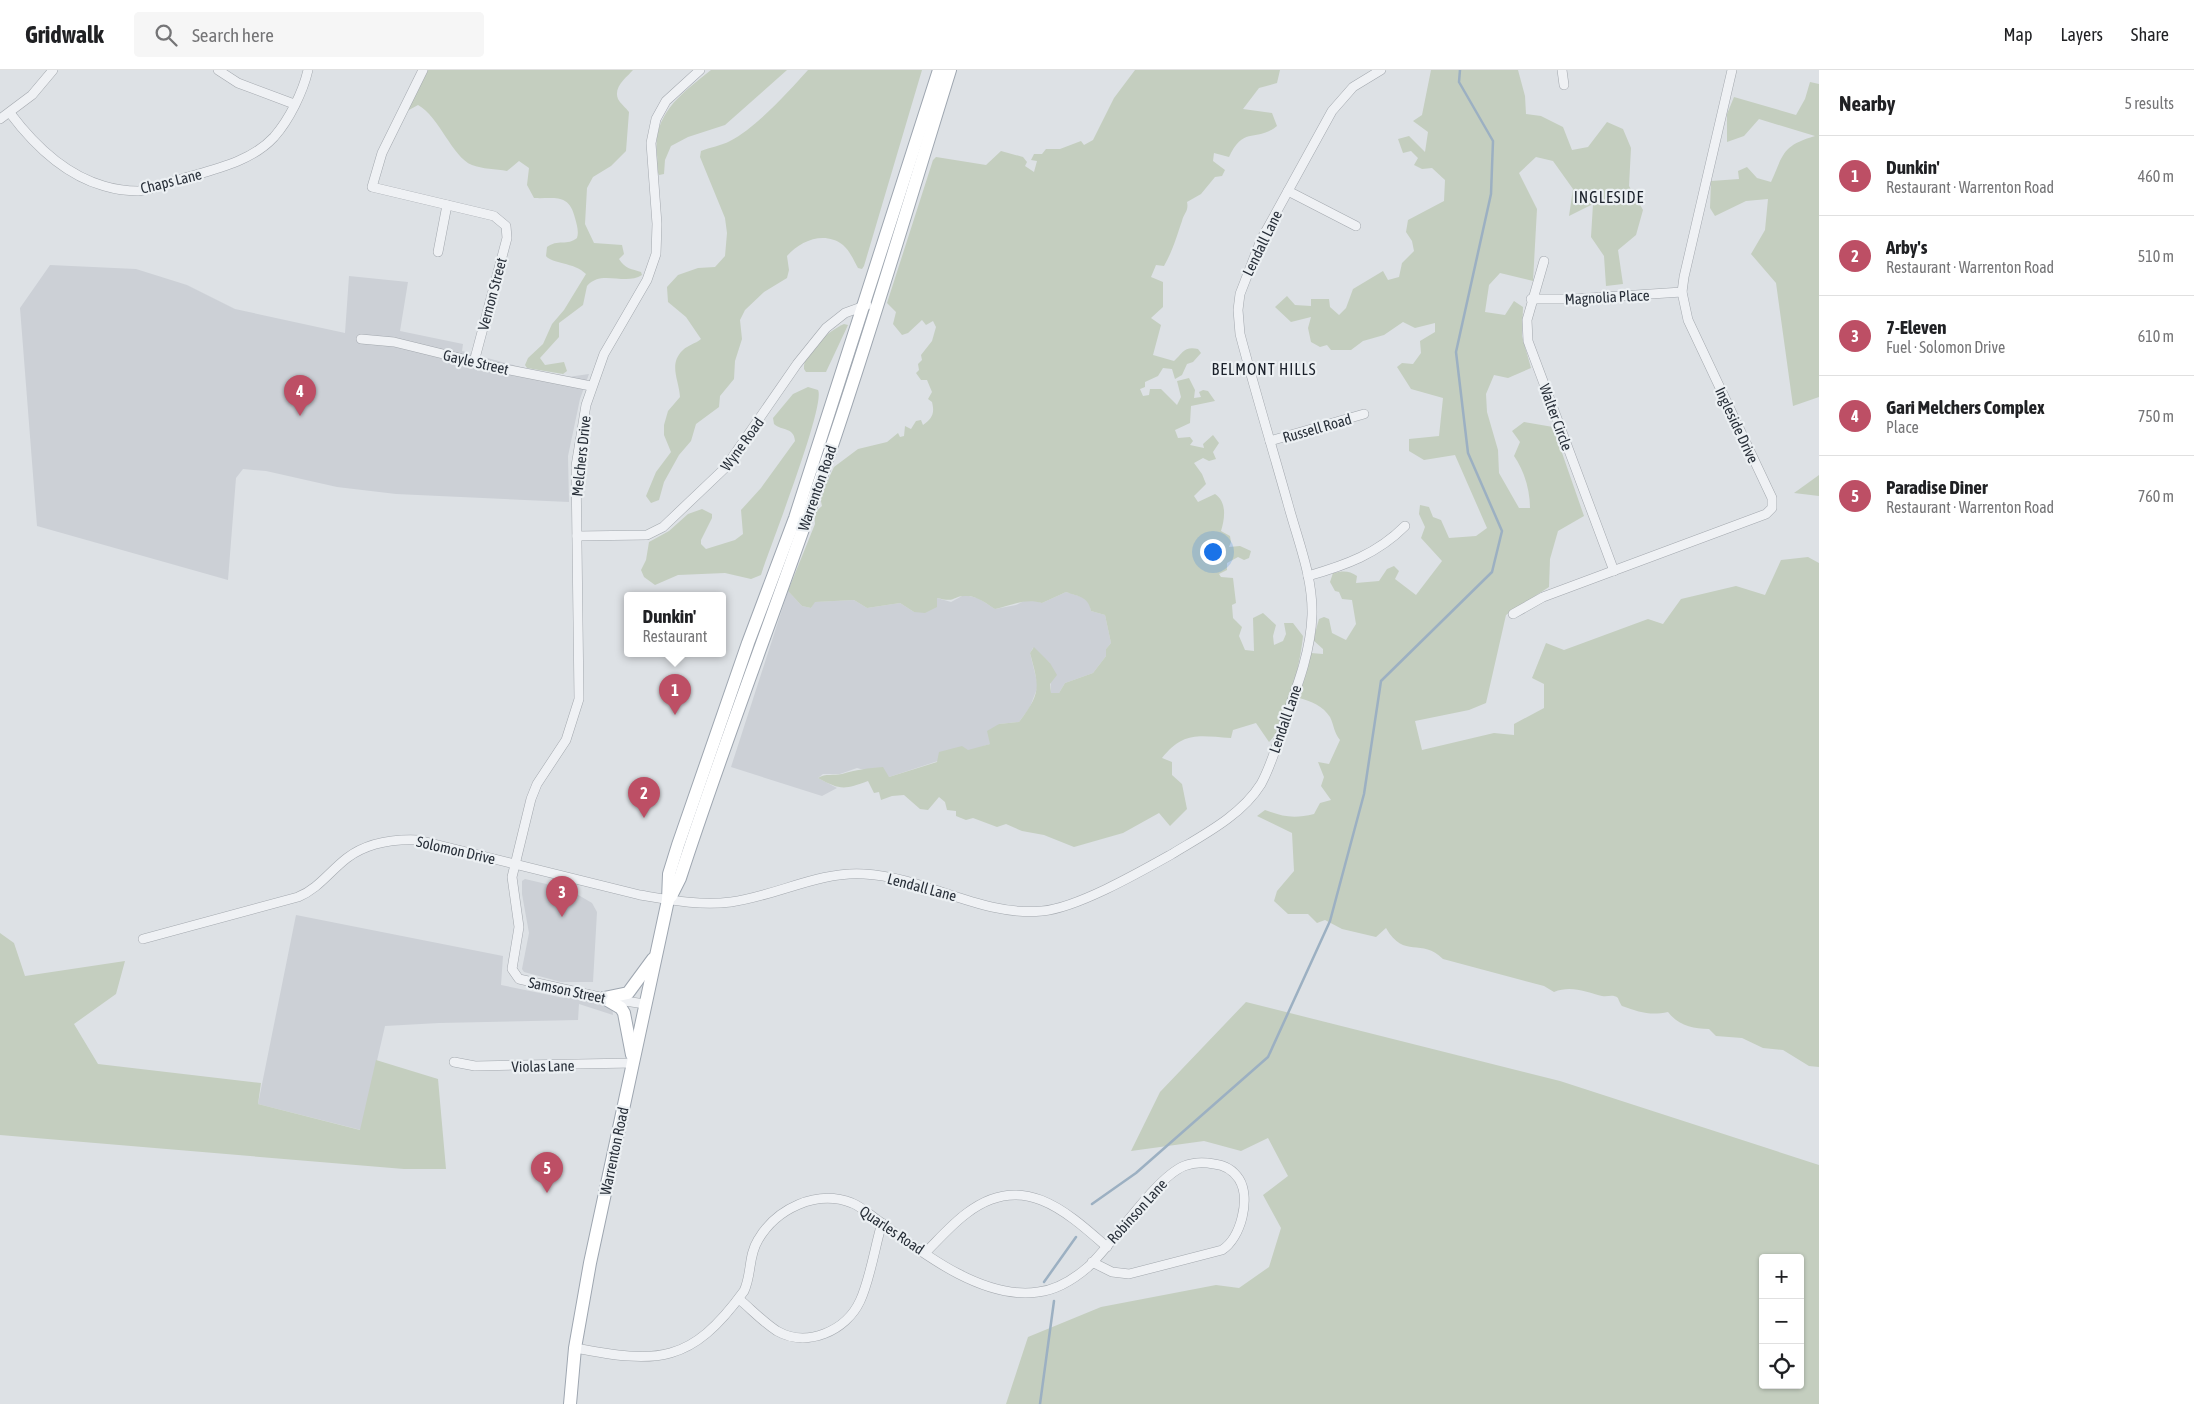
<!DOCTYPE html>
<meta charset="utf-8">
<style>
body{margin:0;font-family:"Asap Condensed",sans-serif;background:#f6f6f6;color:#202124}
.controls{position:absolute;right:15px;bottom:15px;display:grid;overflow:hidden;border-radius:5px;box-shadow:0 1px 4px #0004}
.controls button{width:45px;height:45px;display:grid;place-items:center;padding:0;border:0;border-bottom:1px solid #e0e0e0;background:#fff;color:#202124;font:25px sans-serif}
.you{position:absolute;left:1212px;top:481px;width:18px;height:18px;margin:-12px;border:4px solid #fff;border-radius:50%;background:#1a73e8;box-shadow:0 0 0 8px #1a73e833}
.badge{display:grid;place-items:center;width:32px;height:32px;border-radius:50%;background:#bd4f65;color:#fff;font-size:16px;font-weight:700}
.pin{position:absolute;translate:-50% -41px;filter:drop-shadow(0 1px 2px #0008)}
.pin::after{content:'';position:absolute;top:26px;width:18px;height:15px;background:inherit;clip-path:polygon(0 0,100% 0,50% 100%)}
.popup{position:absolute;left:624px;top:522px;width:102px;height:65px;box-sizing:border-box;display:grid;place-content:center;border-radius:5px;background:#fff;filter:drop-shadow(0 1px 4px #0005);font-size:16px;white-space:nowrap;color:#757577}
.popup b{font-size:19px;color:#202124}
.popup::after{content:'';position:absolute;left:50%;top:100%;margin-left:-10px;border:10px solid transparent;border-top-color:#fff}
.list{margin:0;padding:0;list-style:none}
h2{display:flex;justify-content:space-between;align-items:center;height:65px;margin:0;padding:0 20px;font-size:21px}
h2 small{font-size:16px;font-weight:400;color:#757577}
.list li{display:grid;grid-template-columns:32px 1fr auto;gap:15px;align-items:center;box-sizing:border-box;height:80px;padding:0 20px;border-top:1px solid #e0e0e0}
.list b{display:block;font-size:19px;white-space:nowrap}
.list p{margin:0;font-size:16px;white-space:nowrap;color:#757577}
.list em{font-size:16px;font-style:normal;color:#757577}
.icon{flex:none;width:28px;height:28px;fill:none;stroke:currentColor;stroke-width:2;stroke-linecap:round;stroke-linejoin:round}
.map{position:relative;flex:none;width:1819px;height:1334px;overflow:hidden}
header{display:flex;align-items:center;gap:30px;box-sizing:border-box;height:70px;padding:0 25px;background:#fff;border-bottom:1px solid #e0e0e0}
header strong{font-size:24px}
nav{display:flex;gap:28px;margin-inline-start:auto;font-size:18px}
.search{width:350px;height:45px;background:#f6f6f6;display:flex;align-items:center;gap:12px;box-sizing:border-box;padding:0 18px;border-radius:5px;color:#757577;font-size:19px}
main{display:flex}
aside{flex:1;background:#fff}
.map>svg:first-child{display:block}
.built{fill:#ccd0d6}
.green{fill:#c4cebf;fill-rule:evenodd}
.lines{fill:none;stroke-linecap:round;stroke-linejoin:round}
.stream{stroke:#9cb0c2;stroke-width:2.5}
.street-casing{stroke:#a3a8ae;stroke-width:10}
.primary-casing{stroke:#9ea6b0;stroke-width:14}
.street{stroke:#eff1f4;stroke-width:9}
.primary{stroke:#fff;stroke-width:12}
.labels{text-anchor:middle;dominant-baseline:central;stroke-width:4.5;stroke-linejoin:round;paint-order:stroke}
.street-label{font-size:15px;fill:#29303a;stroke:#ecf0f3}
.neighbourhood-label{font-size:16px;letter-spacing:1px;fill:#1b212b;stroke:#ecf0f3}
</style>
<header>
<strong>Gridwalk</strong>
<div class="search"><svg class="icon" aria-label="search" viewBox="0 0 24 24"><circle cx="10" cy="10" r="6"/><path d="M15 15l6 6"/></svg>Search here</div>
<nav><a>Map</a><a>Layers</a><a>Share</a></nav>
</header>
<main>
<div class="map">
<svg width="1819" height="1334" viewBox="0 0 1819 1334">
<rect width="100%" height="100%" fill="#dde1e5"/>
<g class="built">
<polygon points="50,195 136,199 187,215 235,239 345,263 349,206 408,212 400,261 463,274 462,281 535,301 568,307 589,304 580,329 568,386 569,432 396,424 337,417 266,401 243,399 236,408 228,510 37,456 20,238"/>
<polygon points="788,521 802,536 811,538 814,532 854,530 867,538 900,533 914,542 937,528 951,532 964,525 978,528 995,539 1016,535 1028,529 1042,533 1066,522 1085,528 1089,531 1091,541 1105,545 1111,573 1106,579 1106,586 1093,603 1065,613 1059,623 1051,623 1050,593 1033,578 1030,583 1038,616 1030,637 1019,652 999,654 990,674 889,707 857,698 840,704 823,704 818,708 837,718 822,726 731,697"/>
<polygon points="525,809 568,819 592,833 597,842 593,912 561,912 524,902 522,899 529,863 522,824 522,811"/>
<polygon points="296,845 503,886 501,915 564,928 611,922 613,945 579,934 578,950 439,953 385,956 361,1060 258,1034"/>
</g>
<g class="green">
<path d="M425 0H633C627 7 613 17 618 29 620 33 626 38 629 42L626 81 611 96 593 107 587 118 585 154 594 173 622 175 624 184 619 189C625 199 632 199 641 202L642 205C625 216 601 199 587 216L583 235 559 253V267L540 288 545 295 564 292 567 301 563 304 527 298 525 295 528 288 543 274 552 254 564 240 586 204C574 192 552 194 546 186L547 177C557 169 568 176 577 168 579 162 577 155 575 148 569 123 555 129 534 128L527 115 529 98 519 91 507 101C496 99 482 99 472 95 452 87 439 46 418 35L409 40 407 38Z"/>
<path d="M711 0H787L725 55 688 67 671 76 665 90 664 104 659 105C656 99 658 92 657 85 652 44 682 23 711 0Z"/>
<path d="M808 0H922L864 196 862 199 858 198C854 191 850 181 843 175 825 161 801 170 787 186L789 200 787 208 764 222 745 240 740 250 742 269 735 291 734 309 720 326 719 337 696 354 691 371 679 385 664 412 659 430 651 433 646 426 656 402 671 382 664 365V355L668 341 680 327C679 310 668 294 683 280 688 275 695 274 701 269L686 247 668 232 667 217 678 205 698 198 715 197 725 186 727 163 725 148 700 87 701 81C710 77 721 76 730 71 757 57 788 22 808 0Z"/>
<path d="M1135 0H1280L1277 13 1259 18 1243 39 1272 43 1277 56C1256 73 1244 55 1229 87L1214 83 1213 91 1225 100 1222 106 1215 107 1201 124 1187 132C1189 141 1184 143 1182 151 1176 168 1173 180 1164 196L1156 195 1151 207 1163 212V237L1151 248 1161 255 1153 285 1174 291C1183 283 1184 276 1198 279L1201 283 1193 292 1187 294 1182 305 1175 309 1172 299 1163 298 1158 306 1145 312V317L1140 319 1143 326 1149 325 1150 319H1161L1177 335 1181 327 1177 311 1189 308 1195 320 1194 328 1201 327 1199 322 1203 320 1208 321 1215 331 1191 336 1190 353 1175 360 1178 368 1190 367 1193 371 1190 375 1204 378 1203 374 1213 365 1219 373 1213 382 1216 389 1209 391 1203 388 1194 393 1202 404 1206 414 1194 426 1198 432 1215 424C1227 432 1225 448 1221 461L1230 466 1231 472 1229 477 1240 476 1251 481 1249 488 1244 490 1238 487 1227 493V500L1219 504 1221 507 1233 508 1236 533 1232 535 1233 548 1242 557 1239 566 1245 580 1254 581 1253 548 1263 543 1276 555 1273 566 1274 575 1283 571 1286 564 1284 553H1293L1303 566C1301 590 1286 657 1269 672L1256 653 1233 660 1231 668C1198 666 1184 661 1162 688L1172 692V705L1182 714 1187 739 1170 756 1159 743 1123 763 1074 777 1044 765 1022 761 1006 754 997 757 973 748 966 750 956 746V741L947 740 945 732 939 727 928 740 920 739 904 725 892 726 881 730 879 722 874 723 868 711C844 720 840 720 818 708 826 703 833 706 842 704 856 700 868 698 883 697L889 707 937 692 939 682 962 676 968 680 990 674 987 661 999 654 1019 652C1042 622 1039 617 1030 583L1034 577 1050 593 1057 605 1050 614 1051 623H1059L1065 613 1093 603 1106 586V579L1111 573 1105 545 1091 541C1088 526 1079 527 1066 522L1042 533C1025 528 1013 535 995 539 986 533 976 525 965 526 952 526 957 533 937 528V537L925 543 914 542 900 533 867 538 854 530 815 532 811 538 802 536 788 521 815 454 814 443 822 436 820 427 834 397 858 379 887 372 898 363 900 367 904 366 905 356 911 359 916 351 921 350 923 355C932 348 935 344 932 332L928 329 932 322 927 310H921L916 303 919 300 918 294 922 290 921 285 932 271 936 257 933 251 926 255 922 250 908 263 902 265 893 254 896 242 887 233 933 90 936 87 986 95 1001 81 1023 87 1027 92 1025 96 1034 102 1037 91 1031 90 1034 84H1042L1046 79H1060L1081 71 1084 75 1093 70 1114 28Z"/>
<path d="M1431 0H1518L1525 26 1526 44 1541 46 1563 57 1572 80 1588 77 1607 52 1623 59 1631 78 1629 116 1643 140 1636 165 1618 180 1623 214 1606 216 1604 186 1591 167 1593 134 1569 146 1573 119 1553 91 1536 87 1519 103 1537 139 1533 211 1500 203 1489 215 1485 242 1505 245 1514 231 1523 237 1522 266 1531 298 1508 308 1494 305 1486 324 1487 342 1498 380 1499 403 1519 438H1530C1530 420 1524 400 1514 386L1520 372 1512 361 1524 352 1553 357 1584 446 1558 461 1550 489 1549 517 1506 545 1486 633 1469 640 1415 651 1422 680 1494 663 1514 665V654L1544 638V614L1532 608 1546 573 1564 580 1648 549 1663 554 1681 529 1736 516 1765 525 1781 490 1808 487 1819 493V997L1809 996 1783 980 1763 978 1742 968 1716 966 1709 959C1693 959 1678 955 1668 942 1650 946 1639 942 1622 936 1621 935 1618 929 1618 928 1613 924 1608 927 1602 926 1586 922 1571 915 1554 922L1544 916 1443 889C1422 867 1404 890 1386 858L1376 867 1342 859 1325 850 1317 853 1308 844H1288L1274 831 1277 821 1294 801 1292 763 1257 746 1265 740C1283 747 1294 749 1314 744L1320 733 1331 730 1321 716 1324 707 1318 692 1329 694 1340 670C1334 663 1334 655 1330 647 1323 636 1311 631 1299 628L1311 583 1323 584V579L1313 570 1319 549 1324 547 1329 549 1332 563 1346 570 1356 554 1352 530 1342 529 1339 522 1335 521 1330 512 1333 503C1342 501 1349 500 1357 506L1356 513 1379 511 1387 499 1394 496 1399 501 1395 509 1416 525 1442 491 1421 468 1425 457 1419 444 1420 435 1429 437 1433 447 1441 450 1449 468 1476 466 1487 458 1455 385 1424 390 1409 381V369L1439 366 1443 328 1411 319 1397 297 1402 293 1413 294 1421 283 1420 271 1435 262V253L1415 258 1403 252 1384 265 1363 271 1351 280H1331L1327 275 1320 277 1311 272 1308 258 1311 247 1291 252 1275 237 1287 226 1295 235 1311 236V229H1329L1330 237 1339 245 1346 238 1353 219 1383 201 1388 210 1399 207 1402 193 1414 181 1412 171 1406 162 1408 150 1444 131 1445 110 1432 98 1422 99 1414 95 1418 88 1411 81 1403 83 1398 69 1409 66 1425 82 1428 62 1413 51 1422 45Z"/>
<path d="M1810 12 1819 14V327L1793 336 1776 213 1751 184 1765 160 1768 129 1746 131 1715 146 1710 138 1711 111 1739 109 1738 101 1747 97 1757 108 1771 112C1784 83 1782 76 1815 66L1759 49 1744 66 1727 72V44L1734 27 1796 45 1805 29Z"/>
<path d="M844 254 848 255 826 302H806L804 299C802 282 830 260 844 254Z"/>
<path d="M808 317 818 320C826 335 769 479 761 505L751 509 725 503 678 505 655 515 644 507 641 500 646 490 649 472 669 461 688 444 702 439 712 444V448L701 470V474L706 479 735 470 743 464 741 440 761 418 795 371C794 357 782 361 774 354L773 348 793 324Z"/>
<polygon points="1819,405 1819,426 1794,423"/>
<polygon points="0,863 14,873 25,906 125,891 116,924 74,954 98,994 261,1013 258,1034 360,1060 376,990 438,1009 446,1099 404,1099 0,1065"/>
<path d="M1246 932 1560 1011 1819 1095V1334H1006L1028 1267 1101 1237 1216 1215 1239 1218 1269 1197 1281 1158 1263 1125 1288 1106 1268 1068 1241 1081 1204 1071 1131 1081 1160 1022ZM1763 1188H1800V1315H1763Z"/>
</g>
<g class="lines">
<g class="stream">
<polyline points="1092,1134 1136,1103 1268,987 1330,851 1364,724 1381,611 1492,502 1502,461 1468,383 1456,282 1491,124 1493,71 1459,12 1460,0"/>
<polyline points="1044,1212 1076,1167"/>
<polyline points="1040,1334 1054,1231"/>
</g>
<defs>
<g id="street">
<polyline points="218,0 238,13 294,34"/>
<polyline points="423,0 382,83 372,117 494,146 506,156 507,168 474,292"/>
<polyline points="1562,0 1564,15"/>
<path d="M10 43C34 75 65 105 104 116 114 119 127 121 138 121 151 120 166 114 178 110 211 100 250 93 274 67 289 50 303 22 308 0"/>
<polyline points="0,49 32,25 53,0"/>
<polyline points="1288,121 1356,156"/>
<polyline points="438,182 447,135"/>
<polyline points="1544,191 1527,250 1528,271 1614,501"/>
<polyline points="1531,229 1574,229 1682,222"/>
<polyline points="361,269 394,272 500,298 591,316"/>
<polyline points="1270,371 1364,344"/>
<polyline points="577,466 647,465 663,457 725,398 797,294 826,258 845,243 867,235"/>
<path d="M1308 506C1346 495 1377 484 1405 456"/>
<polyline points="1513,544 1543,527 1766,444 1772,438 1772,428 1688,250 1682,222 1684,207 1732,0"/>
<path d="M143 869 298 827C318 819 330 801 347 788 367 773 394 769 418 770L640 825C670 830 700 836 731 832 776 826 819 801 864 804 925 807 981 847 1042 841 1077 838 1140 802 1172 784 1203 765 1241 746 1261 714 1272 694 1278 671 1285 650 1297 617 1311 581 1312 545 1313 507 1298 471 1288 434 1272 377 1255 321 1240 264L1238 240 1240 224 1261 170 1332 41 1353 17 1381 0"/>
<polyline points="645,934 604,928 519,909 512,899 519,857 512,807 531,729 537,714 566,670 579,629 576,396 586,335 604,284 647,210 656,184 657,154 651,73 656,49 666,31 700,0"/>
<polyline points="454,992 475,996 633,993"/>
<path d="M926 1182C939 1169 952 1154 967 1143 1022 1101 1065 1140 1107 1177"/>
<path d="M739 1229C751 1239 763 1252 777 1261 807 1278 846 1261 860 1231 870 1210 875 1176 882 1153"/>
<path d="M575 1278C658 1294 691 1294 744 1221 752 1204 748 1186 758 1170 776 1139 816 1119 852 1133 864 1138 872 1147 883 1154 925 1185 984 1230 1038 1222 1057 1220 1074 1209 1088 1197 1114 1173 1155 1108 1184 1096 1194 1092 1204 1092 1214 1094 1225 1095 1233 1100 1239 1109 1251 1128 1241 1168 1222 1180L1129 1204 1112 1202 1092 1192"/>
</g>
<g id="primary">
<path d="M671 826 680 808C725 669 778 534 825 396 870 265 909 132 950 0"/>
<polyline points="604,928 621,938 624,943 632,985"/>
<polyline points="604,928 628,923 653,889"/>
<polyline points="570,1334 575,1278 590,1193 668,830 669,804 678,775 748,573 795,448 939,0"/>
</g>
</defs>
<use href="#street" class="street-casing"/>
<use href="#primary" class="primary-casing"/>
<use href="#street" class="street"/>
<use href="#primary" class="primary"/>
</g>
<g class="labels">
<g class="street-label">
<text transform="translate(171 111) rotate(-14)">Chaps Lane</text>
<text transform="translate(1262 173) rotate(-64)">Lendall Lane</text>
<text transform="translate(492 224) rotate(-75)">Vernon Street</text>
<text transform="translate(1607 227) rotate(-3)">Magnolia Place</text>
<text transform="translate(476 292) rotate(13)">Gayle Street</text>
<text transform="translate(1556 347) rotate(70)">Walter Circle</text>
<text transform="translate(1737 355) rotate(65)">Ingleside Drive</text>
<text transform="translate(1317 358) rotate(-16)">Russell Road</text>
<text transform="translate(742 374) rotate(-54)">Wyne Road</text>
<text transform="translate(581 386) rotate(-84)">Melchers Drive</text>
<text transform="translate(817 418) rotate(-71)">Warrenton Road</text>
<text transform="translate(1285 649) rotate(-71)">Lendall Lane</text>
<text transform="translate(456 780) rotate(13)">Solomon Drive</text>
<text transform="translate(922 817) rotate(15)">Lendall Lane</text>
<text transform="translate(567 920) rotate(12)">Samson Street</text>
<text transform="translate(543 996) rotate(-1)">Violas Lane</text>
<text transform="translate(614 1081) rotate(-78)">Warrenton Road</text>
<text transform="translate(1137 1141) rotate(-48)">Robinson Lane</text>
<text transform="translate(892 1160) rotate(34)">Quarles Road</text>
</g>
<g class="neighbourhood-label">
<text x="1609" y="127">INGLESIDE</text>
<text x="1264" y="299">BELMONT HILLS</text>
</g>
</g>
</svg>
<div class="controls">
<button>+</button>
<button>−</button>
<button><svg class="icon" aria-label="locate" viewBox="0 0 24 24"><circle cx="12" cy="12" r="6"/><path d="M12 2v4M12 18v4M2 12h4M18 12h4"/></svg></button>
</div>
<div class="you"></div>
<div class="pin badge" style="left:675px;top:645px">1</div>
<div class="popup"><b>Dunkin'</b>Restaurant</div>
<div class="pin badge" style="left:644px;top:748px">2</div>
<div class="pin badge" style="left:562px;top:847px">3</div>
<div class="pin badge" style="left:300px;top:346px">4</div>
<div class="pin badge" style="left:547px;top:1123px">5</div>
</div>
<aside>
<h2>Nearby<small>5 results</small></h2>
<ul class="list">
<li><span class="badge">1</span><div><b>Dunkin'</b><p>Restaurant · Warrenton Road</p></div><em>460 m</em></li>
<li><span class="badge">2</span><div><b>Arby's</b><p>Restaurant · Warrenton Road</p></div><em>510 m</em></li>
<li><span class="badge">3</span><div><b>7-Eleven</b><p>Fuel · Solomon Drive</p></div><em>610 m</em></li>
<li><span class="badge">4</span><div><b>Gari Melchers Complex</b><p>Place</p></div><em>750 m</em></li>
<li><span class="badge">5</span><div><b>Paradise Diner</b><p>Restaurant · Warrenton Road</p></div><em>760 m</em></li>
</ul>
</aside>
</main>
